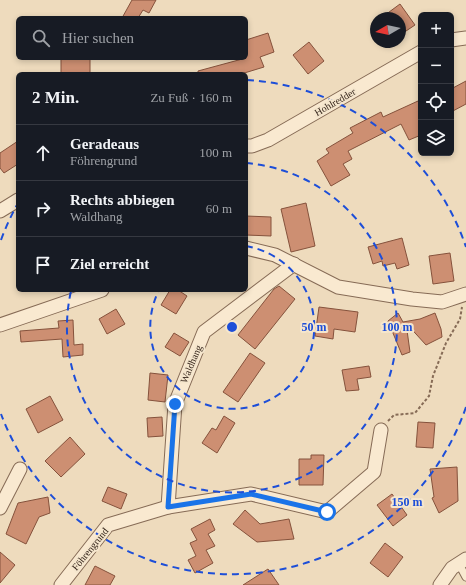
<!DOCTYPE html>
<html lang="de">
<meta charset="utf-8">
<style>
body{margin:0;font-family:"Times New Roman",serif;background:#242831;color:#f1f3f6}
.controls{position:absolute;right:12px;top:12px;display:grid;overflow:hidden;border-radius:6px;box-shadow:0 2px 6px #0003}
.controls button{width:36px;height:36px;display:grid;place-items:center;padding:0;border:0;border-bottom:1px solid #363941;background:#171b24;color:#f1f3f6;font:20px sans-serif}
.compass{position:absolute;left:370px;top:12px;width:36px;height:36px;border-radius:50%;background:#171b24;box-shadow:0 2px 6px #0003;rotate:261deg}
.stop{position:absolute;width:12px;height:12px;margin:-9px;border:3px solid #1a73e8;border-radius:50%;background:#fff}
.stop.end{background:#1a73e8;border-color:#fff;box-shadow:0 1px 4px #0008}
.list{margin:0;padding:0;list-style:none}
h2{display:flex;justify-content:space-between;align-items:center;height:52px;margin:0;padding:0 16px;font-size:17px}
h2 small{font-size:13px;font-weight:400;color:#9ea1a6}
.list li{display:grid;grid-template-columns:26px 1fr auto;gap:12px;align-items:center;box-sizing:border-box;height:56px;padding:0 16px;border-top:1px solid #363941}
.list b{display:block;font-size:15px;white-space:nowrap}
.list p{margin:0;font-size:13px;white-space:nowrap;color:#9ea1a6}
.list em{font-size:13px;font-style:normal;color:#9ea1a6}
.icon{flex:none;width:22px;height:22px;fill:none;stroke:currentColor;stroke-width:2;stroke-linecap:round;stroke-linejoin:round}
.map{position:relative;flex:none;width:466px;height:585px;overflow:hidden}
.search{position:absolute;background:#171b24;box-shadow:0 2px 6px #0003;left:16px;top:16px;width:232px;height:44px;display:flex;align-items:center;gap:10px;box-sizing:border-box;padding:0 14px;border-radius:6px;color:#9ea1a6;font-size:15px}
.panel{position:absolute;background:#171b24;box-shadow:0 2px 6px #0003;left:16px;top:72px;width:232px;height:220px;border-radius:6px}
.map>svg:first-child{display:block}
.building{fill:#cd8f72;stroke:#85523c}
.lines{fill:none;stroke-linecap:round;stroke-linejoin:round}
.lane-casing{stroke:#866b56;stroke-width:9}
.street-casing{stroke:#866b56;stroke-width:15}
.path{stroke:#866b56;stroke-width:2;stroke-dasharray:3 2;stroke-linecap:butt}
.lane{stroke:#f9e9d0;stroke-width:7}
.street{stroke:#f9e9d0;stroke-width:13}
.route{stroke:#1a73e8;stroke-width:5}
.ring{fill:none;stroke:#1d4ed8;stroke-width:2;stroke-dasharray:7 5}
.labels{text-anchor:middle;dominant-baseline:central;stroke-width:4;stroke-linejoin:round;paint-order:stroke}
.street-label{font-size:10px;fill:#35251b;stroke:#f5e6cd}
.centre{fill:#1d4ed8;stroke:#f5e6cd;stroke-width:2}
.ring-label{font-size:12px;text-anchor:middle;font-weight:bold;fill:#1d4ed8;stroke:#f5e6cd;stroke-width:4;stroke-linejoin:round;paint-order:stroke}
</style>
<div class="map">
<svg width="466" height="585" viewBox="0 0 466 585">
<rect width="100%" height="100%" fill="#eedbbd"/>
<g class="building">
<polygon points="132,0 156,0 149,13 143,10 138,18 122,18"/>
<polygon points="400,4 415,25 400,35 400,18 381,18"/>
<polygon points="268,33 274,52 260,57 264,67 241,74 198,74 198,71 246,58 246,40"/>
<polygon points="309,42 324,61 308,74 293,55"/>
<rect x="61" y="58" width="29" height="16"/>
<polygon points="466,81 466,104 451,112 451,89"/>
<polygon points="418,101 421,107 421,135 409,140 401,124 348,151 352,159 343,164 350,175 331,186 317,161 329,153 326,149 353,133 350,128 381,112 383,117"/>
<polygon points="18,141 18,164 4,173 0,168 0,153"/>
<polygon points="306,203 315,246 291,252 281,209"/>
<polygon points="246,216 271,217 271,236 246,235"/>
<polygon points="402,238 409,265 397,269 395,263 383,266 382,261 373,264 368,247"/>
<polygon points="450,253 454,281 433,284 429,256"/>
<polygon points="279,286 295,299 255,349 238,335 274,289"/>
<polygon points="170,290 178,290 187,296 176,314 161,305"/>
<polygon points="319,307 358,312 355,332 334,329 333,339 315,336"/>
<polygon points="116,309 125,324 107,334 99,319"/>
<polygon points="398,313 403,322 420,319 435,313 441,329 442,337 426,345 406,323 410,352 402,355 388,321"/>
<polygon points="73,320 74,345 83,344 83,355 63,357 62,339 21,342 20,331 59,328 58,321"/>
<polygon points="174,333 189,342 180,356 165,347"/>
<polygon points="250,353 265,363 238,402 223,392"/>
<polygon points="369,366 371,377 357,379 359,390 346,391 342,370"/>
<polygon points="150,373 168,375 165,402 148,400"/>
<polygon points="50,396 63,420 38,433 26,409"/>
<polygon points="224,416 235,423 217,453 202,443 212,428 216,430"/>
<polygon points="162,417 163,436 148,437 147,418"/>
<polygon points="418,422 435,423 433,448 416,447"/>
<polygon points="70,437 85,454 61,477 45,461"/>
<polygon points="311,455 324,455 323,485 299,485 299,459 311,459"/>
<polygon points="457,467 458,501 439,513 432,498 434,497 430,469"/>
<polygon points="108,487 127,494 121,509 102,501"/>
<polygon points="392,494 407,515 393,526 377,505"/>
<polygon points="48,497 50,513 39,517 26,544 6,534 18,503"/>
<polygon points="245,510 260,524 289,519 294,539 257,542 233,524"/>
<polygon points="210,519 215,530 208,534 215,546 206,550 213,563 195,573 188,560 196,556 190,543 197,540 191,529"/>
<polygon points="385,543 403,557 388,577 370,563"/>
<polygon points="0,552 15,565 0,583"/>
<polygon points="95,566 115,576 110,585 85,585"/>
<polygon points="268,569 279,585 243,585"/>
</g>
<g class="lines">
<defs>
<polyline id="lane" points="459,564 466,577"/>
<g id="street">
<polyline points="451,40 466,38"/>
<polyline points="246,146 252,146 268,140 421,52"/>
<polyline points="0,211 18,200"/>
<polyline points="246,248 275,255 338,287 412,299 442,302 466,294"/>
<polyline points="0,325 102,290"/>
<polyline points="168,507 175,404 204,332 294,264"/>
<polyline points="0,508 20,469"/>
<polyline points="61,585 108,525 168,507 251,494 327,512 374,472 381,430"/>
<polyline points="440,585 452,568 466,559"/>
</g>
</defs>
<use href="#lane" class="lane-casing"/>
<use href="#street" class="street-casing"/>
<polyline class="path" points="388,421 394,415 415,413 429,396 433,376 446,343 460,319 462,307"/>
<use href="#lane" class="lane"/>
<use href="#street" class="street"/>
</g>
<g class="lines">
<polyline class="route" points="175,404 168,507 251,494 327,512"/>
</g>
<g class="ring">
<path d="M246 246A82 82 0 1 1 159 290"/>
<path d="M246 163A165 165 0 1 1 71 291"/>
<path d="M466 407A247 247 0 0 1 1 414M1 240A247 247 0 0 1 17 205M247 80A247 247 0 0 1 466 247"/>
</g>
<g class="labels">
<g class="street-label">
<text transform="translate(335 102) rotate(-30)">Hohlredder</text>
<text transform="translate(191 364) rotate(-67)">Waldhang</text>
<text transform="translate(90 549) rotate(-51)">Föhrengrund</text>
</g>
</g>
<circle cx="232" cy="327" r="6" class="centre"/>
<g class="ring-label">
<text x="314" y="331">50 m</text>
<text x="397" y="331">100 m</text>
<text x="407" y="506">150 m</text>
</g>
</svg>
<div class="controls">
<button>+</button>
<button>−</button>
<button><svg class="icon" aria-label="locate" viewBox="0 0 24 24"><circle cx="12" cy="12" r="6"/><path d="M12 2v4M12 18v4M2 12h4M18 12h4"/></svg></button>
<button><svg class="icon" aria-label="layers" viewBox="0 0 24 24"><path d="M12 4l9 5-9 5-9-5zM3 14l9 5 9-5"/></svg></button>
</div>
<svg class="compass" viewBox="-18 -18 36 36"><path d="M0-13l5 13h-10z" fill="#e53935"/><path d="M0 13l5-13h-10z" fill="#9ea1a6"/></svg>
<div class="stop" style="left:327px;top:512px"></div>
<div class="stop end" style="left:175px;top:404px"></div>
<div class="search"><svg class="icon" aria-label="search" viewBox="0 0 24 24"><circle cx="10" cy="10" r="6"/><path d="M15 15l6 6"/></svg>Hier suchen</div>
<section class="panel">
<h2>2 Min.<small>Zu Fuß · 160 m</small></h2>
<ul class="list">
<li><svg class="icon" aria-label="ahead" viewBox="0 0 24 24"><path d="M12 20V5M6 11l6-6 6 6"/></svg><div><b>Geradeaus</b><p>Föhrengrund</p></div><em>100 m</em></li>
<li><svg class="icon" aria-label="right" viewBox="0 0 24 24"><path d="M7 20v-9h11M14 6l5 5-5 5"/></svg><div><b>Rechts abbiegen</b><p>Waldhang</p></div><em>60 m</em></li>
<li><svg class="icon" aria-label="arrive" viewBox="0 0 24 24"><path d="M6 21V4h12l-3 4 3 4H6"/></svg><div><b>Ziel erreicht</b></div></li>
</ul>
</section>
</div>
